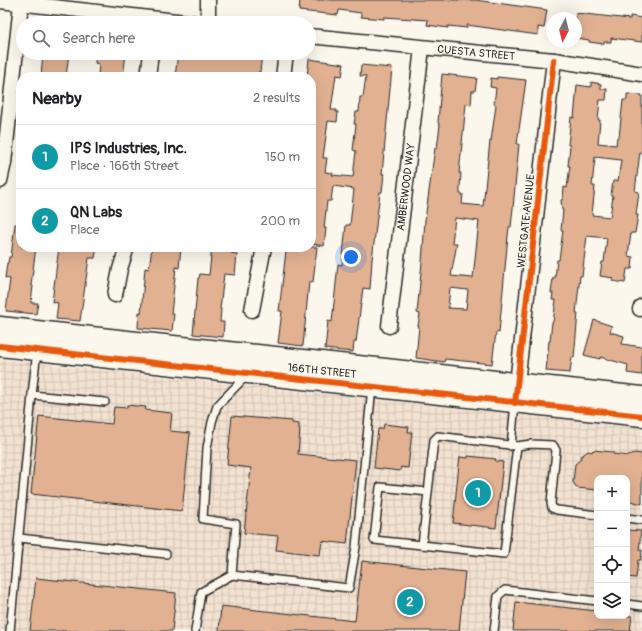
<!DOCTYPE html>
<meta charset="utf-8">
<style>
body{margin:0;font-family:Pangolin,sans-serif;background:#f2f2f2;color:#202124}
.controls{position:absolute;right:12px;bottom:12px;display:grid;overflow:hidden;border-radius:8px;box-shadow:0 4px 16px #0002}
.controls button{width:36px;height:36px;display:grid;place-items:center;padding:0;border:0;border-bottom:1px solid #e0e0e0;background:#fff;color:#202124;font:20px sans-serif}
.compass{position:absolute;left:546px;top:12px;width:36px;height:36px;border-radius:50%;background:#fff;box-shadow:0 4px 16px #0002;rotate:187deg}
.you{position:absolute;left:351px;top:257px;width:14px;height:14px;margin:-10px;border:3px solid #fff;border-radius:50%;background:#1a73e8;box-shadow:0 0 0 6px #1a73e833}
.badge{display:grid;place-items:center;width:26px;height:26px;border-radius:50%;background:#2563eb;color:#fff;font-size:13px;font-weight:700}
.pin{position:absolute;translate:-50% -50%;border:2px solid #fff;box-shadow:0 1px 4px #0006}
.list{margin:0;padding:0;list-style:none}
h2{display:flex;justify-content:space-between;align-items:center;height:52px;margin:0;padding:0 16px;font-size:17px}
h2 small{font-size:13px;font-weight:400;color:#757577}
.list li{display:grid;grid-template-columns:26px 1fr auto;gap:12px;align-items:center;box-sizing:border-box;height:64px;padding:0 16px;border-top:1px solid #e0e0e0}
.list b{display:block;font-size:15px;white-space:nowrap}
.list p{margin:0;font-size:13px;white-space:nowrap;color:#757577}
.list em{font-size:13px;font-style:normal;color:#757577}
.icon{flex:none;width:22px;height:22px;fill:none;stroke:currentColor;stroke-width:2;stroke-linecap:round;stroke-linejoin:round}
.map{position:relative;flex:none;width:642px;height:631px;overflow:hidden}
.search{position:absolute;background:#fff;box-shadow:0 4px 16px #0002;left:16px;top:16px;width:300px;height:44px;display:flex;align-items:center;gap:10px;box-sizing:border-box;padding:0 14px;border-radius:22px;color:#757577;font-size:15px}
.panel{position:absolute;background:#fff;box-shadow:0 4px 16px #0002;left:16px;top:72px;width:300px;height:180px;border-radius:16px}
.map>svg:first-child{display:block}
.industrial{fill:url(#industrial-grid);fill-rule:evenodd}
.building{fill:#e1b192;stroke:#2b2b2b;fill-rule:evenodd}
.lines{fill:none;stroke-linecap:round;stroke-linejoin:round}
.lane-casing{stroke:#2b2b2b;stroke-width:10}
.street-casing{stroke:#2b2b2b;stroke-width:17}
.secondary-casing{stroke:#2b2b2b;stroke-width:23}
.lane{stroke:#fbf7ec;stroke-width:7}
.street{stroke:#fbf7ec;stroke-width:14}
.secondary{stroke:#fbf7ec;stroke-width:20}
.cycleway-casing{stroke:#fbf7ec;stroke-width:8}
.cycleway{stroke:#e8590c;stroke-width:6}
.labels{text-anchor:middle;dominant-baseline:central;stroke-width:3;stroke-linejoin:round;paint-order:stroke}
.street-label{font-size:11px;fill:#2b2b2b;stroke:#fbf7ec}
</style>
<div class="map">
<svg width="642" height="631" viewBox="0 0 642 631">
<defs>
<pattern id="industrial-grid" width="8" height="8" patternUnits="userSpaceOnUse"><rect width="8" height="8" fill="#f3e2d1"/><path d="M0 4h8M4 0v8" fill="none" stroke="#d0c2b4"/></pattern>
</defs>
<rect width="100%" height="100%" fill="#fbf7ec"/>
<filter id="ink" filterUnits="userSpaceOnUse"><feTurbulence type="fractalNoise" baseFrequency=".025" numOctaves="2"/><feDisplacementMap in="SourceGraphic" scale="8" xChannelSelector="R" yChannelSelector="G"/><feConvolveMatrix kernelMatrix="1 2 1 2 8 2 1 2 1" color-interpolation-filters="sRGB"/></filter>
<g filter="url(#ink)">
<path class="industrial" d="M0 359 642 428V631H0ZM597 478H627V616H597Z"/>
<g class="building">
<polygon points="300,0 475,0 547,10 544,28 538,27 538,35 467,25 467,28 448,26 448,28 427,25 428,20 384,17 384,19 361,17 361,13 339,10 338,15 299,11"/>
<polygon points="576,13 630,19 630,16 642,18 642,42 611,38 611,42 604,42 604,44 589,42 589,40 576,38"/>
<polygon points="43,53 69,53 66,77 42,77 41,76"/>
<polygon points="96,53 126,53 123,77 98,77 99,64 95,63"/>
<polygon points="178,53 262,53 260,72 258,72 258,77 175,77"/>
<polygon points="309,59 344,64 342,76 336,75 331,110 337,110 336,112 338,112 337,122 328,121 323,158 327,158 325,172 333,173 332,175 353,177 356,151 353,150 356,124 354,124 356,112 359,112 360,97 363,97 366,76 360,76 361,65 392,68 382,174 384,174 382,192 380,192 372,260 370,289 363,288 356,342 354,342 353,352 325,349 328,321 332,322 338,264 342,265 346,225 350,225 354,189 333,186 331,201 327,201 324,228 326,228 324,246 311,244 311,77 307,77"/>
<path d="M442 74 477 78 475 91H472L471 105 466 104 459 173H461L460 187V194H463L462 204 483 206 490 141H491L496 105 494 104 496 88 490 87 491 78 497 79V77L526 80 517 144H519L513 208 511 227H509L508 236 499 333 496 332 492 364 445 359 444 362 416 358 419 326H418L420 314 417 313 422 262 425 220 435 148H437L440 125H439L438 122ZM455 218 479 221 473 278 451 276 457 243H452ZM450 288 468 290 466 309 448 308Z"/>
<path d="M591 82 601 84V89H607L606 100H600L598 120H600L598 143 616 145 617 137H619L623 100H627V94L642 95V152H640L635 191 639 192 636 215H638L635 233H631L628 256 633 257 632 269H627L625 283 612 281 613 278 600 276 602 262H604L607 238 587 236 582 276H580L576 313H578L574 358 572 357 570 373 546 371 549 341H550L552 322H553L556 300H552L553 293H551L553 278H555L557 260H559L563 230H561L563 210H562L561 200 563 199 564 187 567 188 570 166H568L570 145H568L571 117 574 118 577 85 591 87ZM595 157 621 160 618 181H613L611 195 613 196 610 217 592 215 595 186H592Z"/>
<polygon points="15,224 21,225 21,247 36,247 31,285 33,286 31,303 38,303 36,314 6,311 10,279 5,278 7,263 8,263 9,257 11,257"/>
<polygon points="59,247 97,247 95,258 89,258 80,321 56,319 58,303 52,302"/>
<polygon points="152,247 181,247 179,268 176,267 171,314 174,314 172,331 138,328 139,312 141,313 145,268 149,269"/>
<polygon points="212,247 232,247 231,253 237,254 235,275 224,274 220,309 221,309 220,322 224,322 223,337 193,334 198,278 199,278 200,274 209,275"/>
<polygon points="294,247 317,247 313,282 309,282 303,346 278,343 282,311 279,311 286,251 293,251"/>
<polygon points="594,320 612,326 610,332 624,336 622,344 642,347 642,375 627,373 628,365 600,357 600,359 584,355"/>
<polygon points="127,405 146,407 145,410 172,413 170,431 190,433 182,511 31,494 39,416 112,424 114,407 127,408"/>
<polygon points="232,416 292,421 292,423 299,424 299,429 300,429 298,454 356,460 347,544 322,541 320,555 276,550 278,536 244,533 251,468 227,465"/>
<polygon points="384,424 409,427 408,432 412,432 408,468 401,467 400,471 374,468 378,429 383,429"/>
<polygon points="593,450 613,452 613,454 629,456 634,453 642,454 642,504 627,500 627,478 597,478 597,490 577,488 573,482 575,464 581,459 580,457 588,451 592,452"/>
<polygon points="468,456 496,459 495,461 503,462 496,528 453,523 459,464 460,457 468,458"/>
<polygon points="627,530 641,531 639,550 642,550 641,560 638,560 636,578 627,577"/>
<polygon points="362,561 465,572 459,631 219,631 221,606 355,621"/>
<polygon points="36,578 176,593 172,631 30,631"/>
<polygon points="516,602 597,611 597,616 632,616 630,631 513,631"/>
</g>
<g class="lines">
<defs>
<g id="lane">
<polyline points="37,350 32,395 105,402"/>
<polyline points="246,376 217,406 212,422 207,448 203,519 236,524 232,575 349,588 356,547 372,387"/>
<polyline points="511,446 515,403"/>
<polyline points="428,492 380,487 374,540 422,545 434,440 438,436 517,446 531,444 553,445 556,450 551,503 552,508 557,510 597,515"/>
<polyline points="627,518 642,520"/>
<polyline points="19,538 166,554"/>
<polyline points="422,545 504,554 517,446"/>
<polyline points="627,604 642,606"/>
<polyline points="10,631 32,395"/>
<polyline points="195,631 201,592 232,575"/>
<polyline points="494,631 498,596 505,590 597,601"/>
</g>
<g id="street">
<polyline points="208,0 208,23"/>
<polyline points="0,1 194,23"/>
<path id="s1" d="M309 36 554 60 642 74"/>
<polyline points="148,77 151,53"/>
<polyline points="283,77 286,53"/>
<polyline points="0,181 4,163 21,4"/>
<polyline points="115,295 120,269 127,247"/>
<polyline points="640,309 642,306"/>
<polyline points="252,310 264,247"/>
<path id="s2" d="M389 326 422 48"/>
<polyline points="517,383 554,60"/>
</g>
<g id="secondary">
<polyline points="0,327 642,397"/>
<polyline points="0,346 642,416"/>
</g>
</defs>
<use href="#lane" class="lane-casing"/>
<use href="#street" class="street-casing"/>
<use href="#secondary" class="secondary-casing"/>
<use href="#lane" class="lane"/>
<use href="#street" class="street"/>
<use href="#secondary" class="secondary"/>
<defs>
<g id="cycleway">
<polyline points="0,346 642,416"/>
<polyline points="515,403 554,60"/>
</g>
</defs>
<use href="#cycleway" class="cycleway-casing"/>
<use href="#cycleway" class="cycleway"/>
</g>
</g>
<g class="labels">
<g class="street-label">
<text stroke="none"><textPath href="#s1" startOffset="168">CUESTA STREET</textPath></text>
<text stroke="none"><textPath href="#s2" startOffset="140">AMBERWOOD WAY</textPath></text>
<text transform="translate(526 221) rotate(-84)">WESTGATE AVENUE</text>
<text transform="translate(322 371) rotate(6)">166TH STREET</text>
</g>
</g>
</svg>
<div class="controls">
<button>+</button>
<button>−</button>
<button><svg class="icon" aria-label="locate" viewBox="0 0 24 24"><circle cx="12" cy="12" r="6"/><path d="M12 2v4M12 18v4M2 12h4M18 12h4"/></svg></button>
<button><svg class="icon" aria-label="layers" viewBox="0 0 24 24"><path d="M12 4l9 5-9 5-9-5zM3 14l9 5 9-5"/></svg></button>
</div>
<svg class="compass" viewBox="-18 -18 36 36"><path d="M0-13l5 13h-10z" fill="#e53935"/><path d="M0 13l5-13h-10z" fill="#757577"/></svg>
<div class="you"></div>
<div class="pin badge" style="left:478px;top:493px;background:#0f9aa8">1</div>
<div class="pin badge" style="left:410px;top:602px;background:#0f9aa8">2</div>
<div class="search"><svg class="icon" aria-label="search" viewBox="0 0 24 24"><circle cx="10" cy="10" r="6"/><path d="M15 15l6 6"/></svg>Search here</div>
<section class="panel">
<h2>Nearby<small>2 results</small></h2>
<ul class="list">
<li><span class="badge" style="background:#0f9aa8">1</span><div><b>IPS Industries, Inc.</b><p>Place · 166th Street</p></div><em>150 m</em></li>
<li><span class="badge" style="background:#0f9aa8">2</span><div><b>QN Labs</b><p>Place</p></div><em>200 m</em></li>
</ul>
</section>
</div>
